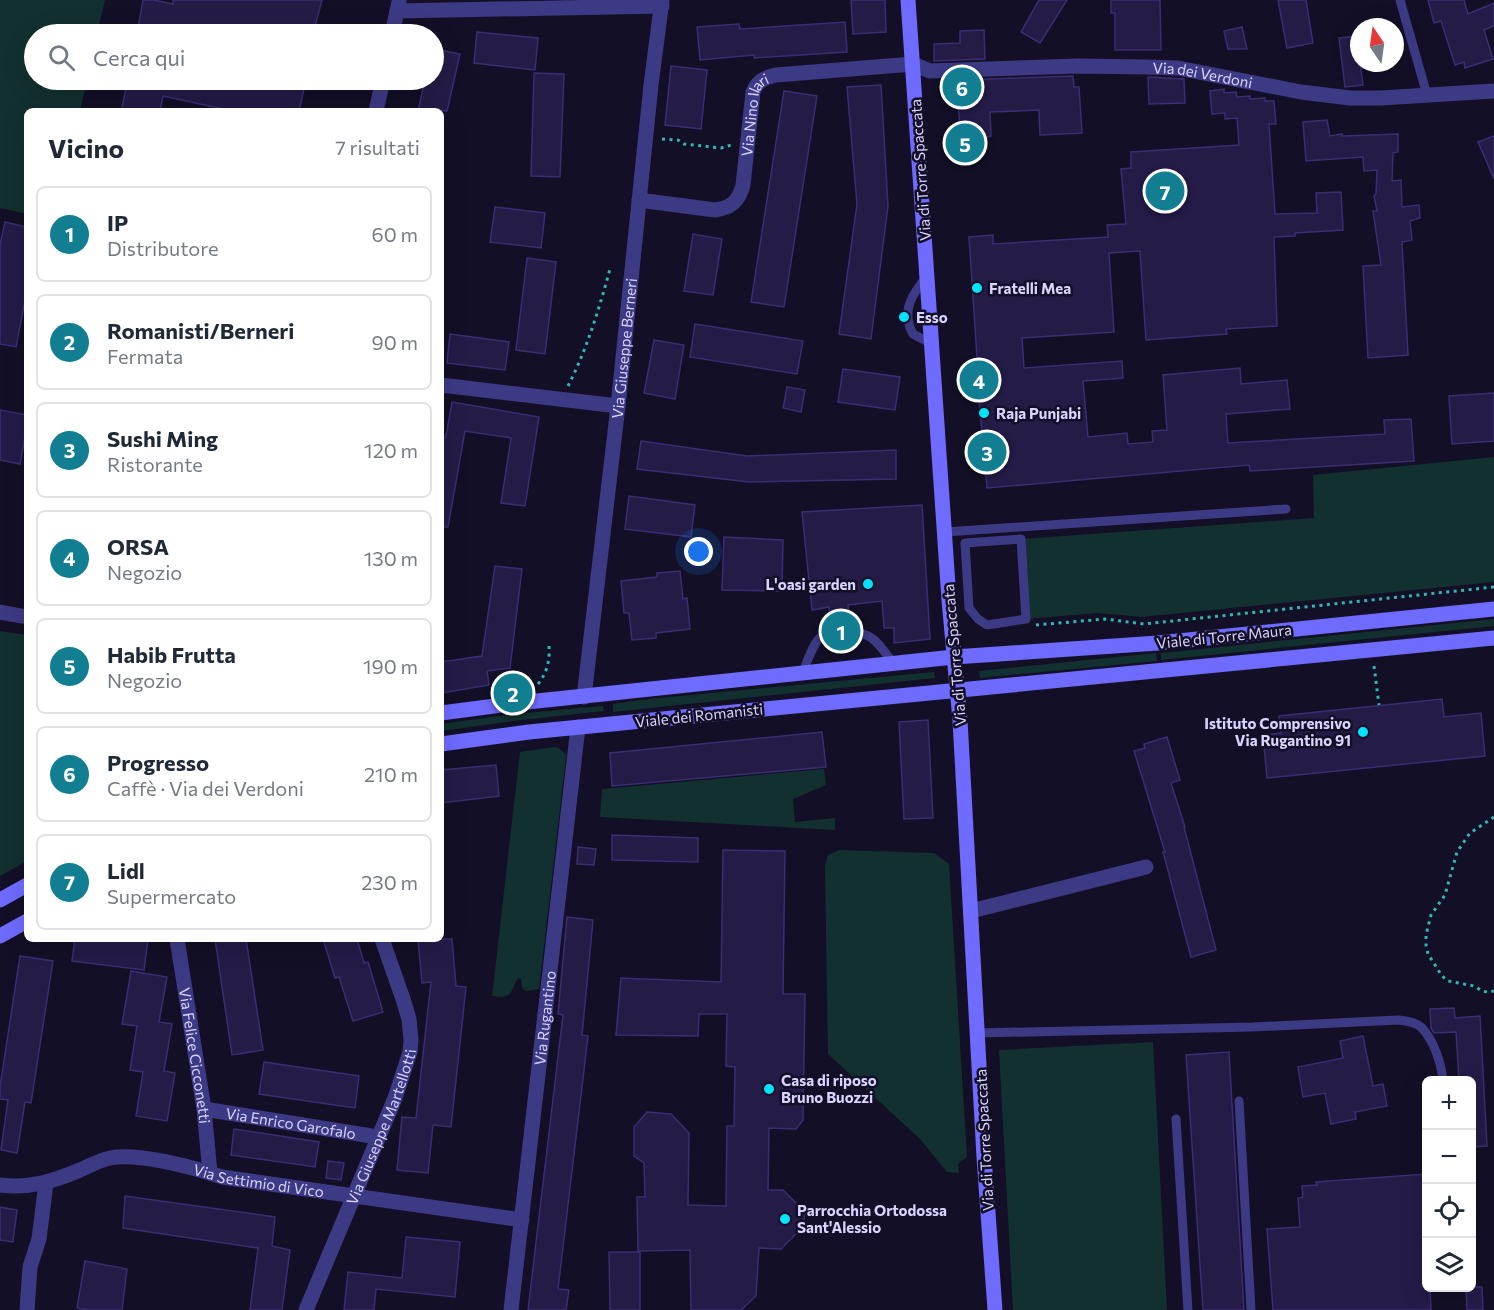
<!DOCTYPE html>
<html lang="it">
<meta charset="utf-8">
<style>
body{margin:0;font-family:Commissioner,sans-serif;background:#f2f2f3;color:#1f2937}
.controls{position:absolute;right:18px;bottom:18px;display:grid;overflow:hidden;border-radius:9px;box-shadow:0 6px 24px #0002}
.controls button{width:54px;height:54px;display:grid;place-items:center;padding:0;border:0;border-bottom:2px solid #e0e1e3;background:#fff;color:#1f2937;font:30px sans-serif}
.compass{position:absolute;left:1350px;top:18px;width:54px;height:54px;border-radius:50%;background:#fff;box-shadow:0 6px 24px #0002;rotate:347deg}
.you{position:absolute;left:699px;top:552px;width:21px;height:21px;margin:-15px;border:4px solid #fff;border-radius:50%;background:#1a73e8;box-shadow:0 0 0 9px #1a73e833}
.badge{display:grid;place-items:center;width:39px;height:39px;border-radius:50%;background:#117e91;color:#fff;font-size:20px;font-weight:700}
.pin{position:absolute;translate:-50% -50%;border:3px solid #fff;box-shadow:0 2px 6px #0006}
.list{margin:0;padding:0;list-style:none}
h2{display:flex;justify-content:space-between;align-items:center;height:78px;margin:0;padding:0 24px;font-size:26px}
h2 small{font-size:20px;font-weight:400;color:#747a83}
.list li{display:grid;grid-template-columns:39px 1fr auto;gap:18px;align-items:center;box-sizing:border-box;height:96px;margin:0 12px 12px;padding:0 12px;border:2px solid #e0e1e3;border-radius:9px}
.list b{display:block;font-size:22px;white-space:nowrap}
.list p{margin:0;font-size:20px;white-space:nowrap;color:#747a83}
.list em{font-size:20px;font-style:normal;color:#747a83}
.icon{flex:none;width:33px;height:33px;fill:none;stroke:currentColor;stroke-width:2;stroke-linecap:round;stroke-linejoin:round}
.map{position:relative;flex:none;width:1494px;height:1310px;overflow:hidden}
.search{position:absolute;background:#fff;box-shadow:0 6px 24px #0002;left:24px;top:24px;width:420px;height:66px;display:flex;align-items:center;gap:15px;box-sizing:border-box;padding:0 21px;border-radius:33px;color:#747a83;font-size:22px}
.panel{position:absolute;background:#fff;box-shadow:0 6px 24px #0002;left:24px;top:108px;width:420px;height:834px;border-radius:9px}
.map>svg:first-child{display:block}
.green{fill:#12302f}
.building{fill:#241b47;stroke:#3b2d73;stroke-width:1.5}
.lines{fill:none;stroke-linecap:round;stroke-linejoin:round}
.path{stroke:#2fb8b0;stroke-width:3;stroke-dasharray:3 4.5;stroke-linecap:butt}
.lane{stroke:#3d3a85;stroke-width:9}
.street{stroke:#3d3a85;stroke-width:15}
.secondary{stroke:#6f6bff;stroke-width:15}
.poi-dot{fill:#00e5ff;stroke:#130f26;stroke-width:2}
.labels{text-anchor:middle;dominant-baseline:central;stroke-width:5;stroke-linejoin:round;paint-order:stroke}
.street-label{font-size:15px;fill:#d9d4ff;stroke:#130f26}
.poi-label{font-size:15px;font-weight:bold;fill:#d9d4ff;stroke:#130f26;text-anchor:start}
</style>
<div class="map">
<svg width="1494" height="1310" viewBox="0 0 1494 1310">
<rect width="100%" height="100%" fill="#130f26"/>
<g class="green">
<polygon points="0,0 105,0 97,34 34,34 34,80 87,80 80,111 27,111 27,214 0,208"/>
<polygon points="1494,457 1494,582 1142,617 1098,613 1026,619 1021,539 1314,518 1313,475"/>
<polygon points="1494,619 1494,626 1161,660 1161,653"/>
<polygon points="0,631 27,635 27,861 0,876"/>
<polygon points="1156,653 1157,661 980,678 979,671"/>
<polygon points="934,672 935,678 613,712 613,704 648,699"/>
<polygon points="603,706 604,711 513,721 441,731 441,724 514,714"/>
<path d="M554 747 558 748 566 754V757L539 989 527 991 524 990 522 987 521 979 518 978C509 993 514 999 492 996L520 752Z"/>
<polygon points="824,769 826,785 793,799 795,822 835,818 835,830 600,817 602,789"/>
<polygon points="839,850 934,853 949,864 967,1157 958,1164 959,1173 947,1172 920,1139 828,1054 825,865 828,855"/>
<polygon points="1153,1042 1167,1310 1013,1310 999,1050"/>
</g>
<g class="building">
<polygon points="143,0 154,0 173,4 173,0 322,0 313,34 137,34"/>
<polygon points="851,0 885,0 886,32 853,34"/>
<polygon points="1039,0 1067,0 1040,43 1021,32"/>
<polygon points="1111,0 1160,0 1161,50 1115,50 1115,13 1111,13"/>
<polygon points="1278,0 1306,0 1313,43 1287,48"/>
<polygon points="1428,0 1464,0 1468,14 1494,3 1494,26 1484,30 1493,59 1465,68 1464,62 1455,65 1441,21 1434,23"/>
<polygon points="845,22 847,52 754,58 754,55 700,60 697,27 739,24 740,29"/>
<polygon points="1242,27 1247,49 1228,49 1224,31"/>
<polygon points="984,30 985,59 934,61 934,44 960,43 960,31"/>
<polygon points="477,32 538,38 535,70 474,63"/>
<polygon points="1357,36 1359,63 1360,63 1363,85 1345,87 1339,38"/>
<polygon points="434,49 460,54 447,111 418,111 425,80 434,80"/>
<polygon points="671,66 707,70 701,129 665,125"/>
<polygon points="534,73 564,74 560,177 531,176"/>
<polygon points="1073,76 1074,87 1079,87 1082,133 1040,135 1039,110 991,112 990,112 991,136 987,137 987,149 961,150 957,80"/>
<polygon points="1148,77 1184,79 1185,103 1149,104"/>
<polygon points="128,80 219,80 239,84 239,80 306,80 299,111 232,111 163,96 160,111 121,111"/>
<polygon points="881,85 888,206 871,339 839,334 857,204 847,87"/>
<polygon points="1224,89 1224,93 1236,92 1237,97 1250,96 1250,99 1265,98 1265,101 1274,101 1276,124 1269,124 1275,214 1317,213 1316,193 1341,192 1343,230 1295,233 1295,236 1274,237 1277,326 1226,329 1227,334 1146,340 1140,251 1109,253 1114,332 1022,338 1024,368 1122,361 1123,378 1083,381 1088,437 1127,433 1128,444 1153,442 1152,431 1167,430 1163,375 1240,368 1241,384 1287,380 1290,409 1226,414 1228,443 1385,434 1384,420 1411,419 1414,461 1250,471 1249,465 987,488 978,389 975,389 974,372 978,372 969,237 993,235 993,244 1108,237 1107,225 1126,224 1121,169 1131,168 1131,152 1239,145 1237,118 1225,119 1225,113 1212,114 1210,91"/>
<polygon points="784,91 817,96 784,307 751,302"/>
<polygon points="1327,120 1330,136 1342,134 1342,136 1398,134 1398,152 1393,153 1392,181 1401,180 1402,207 1419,205 1420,218 1410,221 1412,240 1402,242 1408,355 1368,358 1363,266 1381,265 1373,211 1377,211 1374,196 1376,194 1377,170 1364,171 1363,157 1306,161 1303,122"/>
<polygon points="1494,136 1494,179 1478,142"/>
<polygon points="495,207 545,213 541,248 490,242"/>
<polygon points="5,222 27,227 27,290 16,347 0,344 0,245"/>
<polygon points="693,234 722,239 713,295 684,291"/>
<polygon points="527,258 556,262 545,354 516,350"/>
<polygon points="695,324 803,341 797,374 690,357"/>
<polygon points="450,334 509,342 505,370 447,363"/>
<polygon points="654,340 684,345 675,399 644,393"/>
<polygon points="843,369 900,377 895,410 838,402"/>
<polygon points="787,387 805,390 801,412 783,408"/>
<polygon points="1494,393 1494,441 1452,444 1449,396"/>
<polygon points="452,402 539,417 525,506 501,503 511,438 465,431 448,527 441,527 441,437 445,438 447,431"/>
<polygon points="0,410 27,415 27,426 20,464 0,460"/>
<polygon points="641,441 747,456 896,450 896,479 749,482 637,469"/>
<polygon points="629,496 695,505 691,537 625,529"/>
<polygon points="922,505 930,639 894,643 894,628 884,628 882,601 848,605 850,626 831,626 829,607 812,610 802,512"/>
<polygon points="724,537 783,540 782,591 722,590"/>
<polygon points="495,566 522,569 510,668 487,671 489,685 441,693 441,662 482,656"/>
<polygon points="680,571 683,599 687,598 690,629 656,633 656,638 632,640 629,613 624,613 621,581 657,577 657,573"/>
<polygon points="1442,699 1444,717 1481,713 1485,756 1267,778 1263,735 1281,733 1279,716"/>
<polygon points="928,720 933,818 904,819 899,722"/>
<polygon points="822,732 826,767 612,786 610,753"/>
<polygon points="1167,737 1180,780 1171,783 1185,827 1184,827 1216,950 1191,957 1163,852 1165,852 1134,751 1145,748 1144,744"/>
<polygon points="496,765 499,796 441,803 441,770"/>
<polygon points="612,835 698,838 698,862 612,860"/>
<polygon points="578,847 596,849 594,865 577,864"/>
<polygon points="723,850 785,851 783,994 805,994 803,1120 796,1129 769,1128 768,1190 783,1190 805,1212 803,1227 781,1249 759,1248 756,1296 741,1310 691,1310 690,1250 638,1251 637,1197 645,1197 644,1163 634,1156 634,1127 647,1112 671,1114 689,1133 688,1205 726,1206 727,1126 734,1126 735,1067 726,1066 727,1014 699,1014 698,1036 616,1035 621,978 721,982"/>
<polygon points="567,917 593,920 582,1035 588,1036 558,1289 569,1290 566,1310 528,1310 563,1015 558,1014"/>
<polygon points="75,939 148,939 144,970 72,961"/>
<polygon points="215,939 246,939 263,1050 232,1055"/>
<polygon points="323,939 357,939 364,963 368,962 383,1012 353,1021 339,977 335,978"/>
<polygon points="418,939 452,939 456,986 466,987 451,1127 433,1125 428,1173 397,1170 402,1117 416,1118 431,982 422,983"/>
<polygon points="20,956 53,961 31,1103 25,1102 17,1153 1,1150 8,1100 0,1099 0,1087"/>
<polygon points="131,971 167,977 159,1022 172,1024 164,1071 175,1073 167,1121 136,1116 143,1072 130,1070 137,1026 122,1024"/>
<polygon points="1454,1008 1455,1018 1480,1016 1487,1146 1472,1147 1472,1080 1459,1080 1456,1032 1434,1033 1431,1028 1430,1009"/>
<polygon points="1363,1036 1373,1086 1383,1084 1387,1106 1355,1112 1356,1119 1331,1124 1325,1093 1303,1097 1298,1067 1343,1058 1340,1041"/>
<polygon points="1229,1052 1244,1310 1203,1310 1186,1055"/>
<polygon points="264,1062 359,1076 355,1108 259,1094"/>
<polygon points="234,1129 319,1142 315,1167 231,1155"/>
<polygon points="328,1161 344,1163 341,1180 326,1178"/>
<polygon points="1426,1174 1426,1210 1425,1211 1426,1238 1426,1287 1430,1287 1431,1310 1273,1310 1267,1229 1300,1227 1298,1198 1303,1197 1302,1186 1317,1185 1316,1182"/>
<polygon points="125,1196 275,1217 272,1246 290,1250 282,1310 250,1310 258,1248 123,1228"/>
<polygon points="0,1207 17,1210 13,1242 0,1240"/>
<polygon points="406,1237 460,1242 455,1297 376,1289 374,1310 344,1310 348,1272 402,1278"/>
<polygon points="609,1252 640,1252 640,1310 610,1310"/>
<polygon points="85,1261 127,1269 122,1310 88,1310 77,1308"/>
<polygon points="1466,1287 1482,1287 1483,1310 1467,1310"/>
</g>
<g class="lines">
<g class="path">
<polyline points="662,139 678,140 684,144 721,148 731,145"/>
<path d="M568 386C587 349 599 309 610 269"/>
<polyline points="1036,625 1105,619 1144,624 1494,587"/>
<polyline points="1374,666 1379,705"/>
<path d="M538 684C547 673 550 660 549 646"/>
<polyline points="1494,817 1470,833 1457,852 1445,895 1431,915 1426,935 1426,945 1428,954 1442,976 1448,981 1474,986 1482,991 1487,992 1494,991"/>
</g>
<g class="lane">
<polyline points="1400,0 1427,95"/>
<path d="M927 276C913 293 900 311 913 334L932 344"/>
<polyline points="945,532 1286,509"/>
<polygon points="1021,539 1026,619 987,625 978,619 969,608 965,543"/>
<path d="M802 674C807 663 813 642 822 636 827 632 834 633 840 633 874 631 874 639 894 664"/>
<path d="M977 1033 1253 1027 1398 1020C1406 1021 1415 1022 1421 1027 1434 1040 1441 1063 1443 1080"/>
<polyline points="1239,1101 1251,1310"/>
<polyline points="1176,1119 1188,1310"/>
</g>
<g class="street">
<polyline points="397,11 662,6"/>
<polyline points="392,34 399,2"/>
<polyline points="376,111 383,80"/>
<path id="s1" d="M639 200 715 210C731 208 739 201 743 185L753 92C757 81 765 77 776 75L913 64 930 71 1078 66 1147 67 1178 68 1301 92 1350 98H1381L1494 91"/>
<polyline points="441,385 618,406"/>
<polyline points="0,612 27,617"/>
<path id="s2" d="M584 697 618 406 651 85 662 0"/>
<polyline points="971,911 1146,867"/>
<path id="s3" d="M177 939 204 1109 210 1173"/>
<path id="s4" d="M204 1109 378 1137"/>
<path id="s5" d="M0 1185C29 1189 54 1181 80 1170 89 1166 100 1160 110 1158 137 1152 196 1168 222 1177L522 1220"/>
<polyline points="27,1310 30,1267 39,1239 46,1183"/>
<path id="s6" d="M306 1310 395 1098 410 1052 411 1040 409 1019 403 999 382 939"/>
<path id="s7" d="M511 1310 578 727"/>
</g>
<g class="secondary">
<polyline points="908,0 949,600 960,720 984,1157 995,1310"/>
<polyline points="441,713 518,703 954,657 1158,643 1494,609"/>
<polyline points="441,744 529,732 1494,638"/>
<polyline points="0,900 27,885"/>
<polyline points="0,936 27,921"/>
</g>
</g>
<g class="poi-dot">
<circle cx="977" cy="288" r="6"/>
<circle cx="904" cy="317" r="6"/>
<circle cx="984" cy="413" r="6"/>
<circle cx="868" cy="584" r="6"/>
<circle cx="1363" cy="732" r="6"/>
<circle cx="769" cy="1089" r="6"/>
<circle cx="785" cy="1219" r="6"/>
</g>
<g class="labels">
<g class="street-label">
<text stroke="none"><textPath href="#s1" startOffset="670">Via dei Verdoni</textPath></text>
<text stroke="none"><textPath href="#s1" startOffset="189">Via Nino Ilari</textPath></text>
<text transform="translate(920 170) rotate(-94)">Via di Torre Spaccata</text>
<text stroke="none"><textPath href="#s2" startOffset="351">Via Giuseppe Berneri</textPath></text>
<text transform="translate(1224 636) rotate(-6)">Viale di Torre Maura</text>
<text transform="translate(954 655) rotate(-95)">Via di Torre Spaccata</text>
<text transform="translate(699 715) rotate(-6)">Viale dei Romanisti</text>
<text stroke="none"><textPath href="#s7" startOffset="294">Via Rugantino</textPath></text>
<text stroke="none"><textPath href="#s3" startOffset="118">Via Felice Cicconetti</textPath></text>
<text stroke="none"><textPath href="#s4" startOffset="88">Via Enrico Garofalo</textPath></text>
<text stroke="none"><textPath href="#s6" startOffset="198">Via Giuseppe Martellotti</textPath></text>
<text transform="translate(984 1140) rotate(-93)">Via di Torre Spaccata</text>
<text stroke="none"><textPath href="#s5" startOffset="266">Via Settimio di Vico</textPath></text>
</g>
<g class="poi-label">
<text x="989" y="288">Fratelli Mea</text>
<text x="916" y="317">Esso</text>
<text x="996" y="413">Raja Punjabi</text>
<text x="856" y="584" text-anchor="end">L'oasi garden</text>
<text x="1351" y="723" text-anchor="end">Istituto Comprensivo<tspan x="1351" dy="17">Via Rugantino 91</tspan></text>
<text x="781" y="1080">Casa di riposo<tspan x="781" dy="17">Bruno Buozzi</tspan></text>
<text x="797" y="1210">Parrocchia Ortodossa<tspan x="797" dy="17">Sant'Alessio</tspan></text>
</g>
</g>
</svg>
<div class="controls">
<button>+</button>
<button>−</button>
<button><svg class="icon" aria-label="locate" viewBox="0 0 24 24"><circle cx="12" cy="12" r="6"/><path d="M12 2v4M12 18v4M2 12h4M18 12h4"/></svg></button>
<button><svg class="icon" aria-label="layers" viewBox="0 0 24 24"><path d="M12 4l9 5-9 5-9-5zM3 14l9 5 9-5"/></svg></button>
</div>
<svg class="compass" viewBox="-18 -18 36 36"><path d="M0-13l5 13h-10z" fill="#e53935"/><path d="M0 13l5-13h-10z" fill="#747a83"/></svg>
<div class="you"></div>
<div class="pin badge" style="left:841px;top:631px">1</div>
<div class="pin badge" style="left:513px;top:693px">2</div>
<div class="pin badge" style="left:987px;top:452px">3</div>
<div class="pin badge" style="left:979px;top:380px">4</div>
<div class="pin badge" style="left:965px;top:143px">5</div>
<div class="pin badge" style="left:962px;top:87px">6</div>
<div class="pin badge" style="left:1165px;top:191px">7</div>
<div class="search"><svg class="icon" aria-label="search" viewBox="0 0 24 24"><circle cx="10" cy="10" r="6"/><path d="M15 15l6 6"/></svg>Cerca qui</div>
<section class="panel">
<h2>Vicino<small>7 risultati</small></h2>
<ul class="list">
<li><span class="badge">1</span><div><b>IP</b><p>Distributore</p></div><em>60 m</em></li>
<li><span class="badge">2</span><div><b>Romanisti/Berneri</b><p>Fermata</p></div><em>90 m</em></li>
<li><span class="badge">3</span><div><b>Sushi Ming</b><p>Ristorante</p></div><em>120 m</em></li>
<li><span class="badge">4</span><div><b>ORSA</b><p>Negozio</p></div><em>130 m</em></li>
<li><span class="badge">5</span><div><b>Habib Frutta</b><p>Negozio</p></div><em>190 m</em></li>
<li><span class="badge">6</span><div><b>Progresso</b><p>Caffè · Via dei Verdoni</p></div><em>210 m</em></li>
<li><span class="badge">7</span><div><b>Lidl</b><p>Supermercato</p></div><em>230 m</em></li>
</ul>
</section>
</div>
